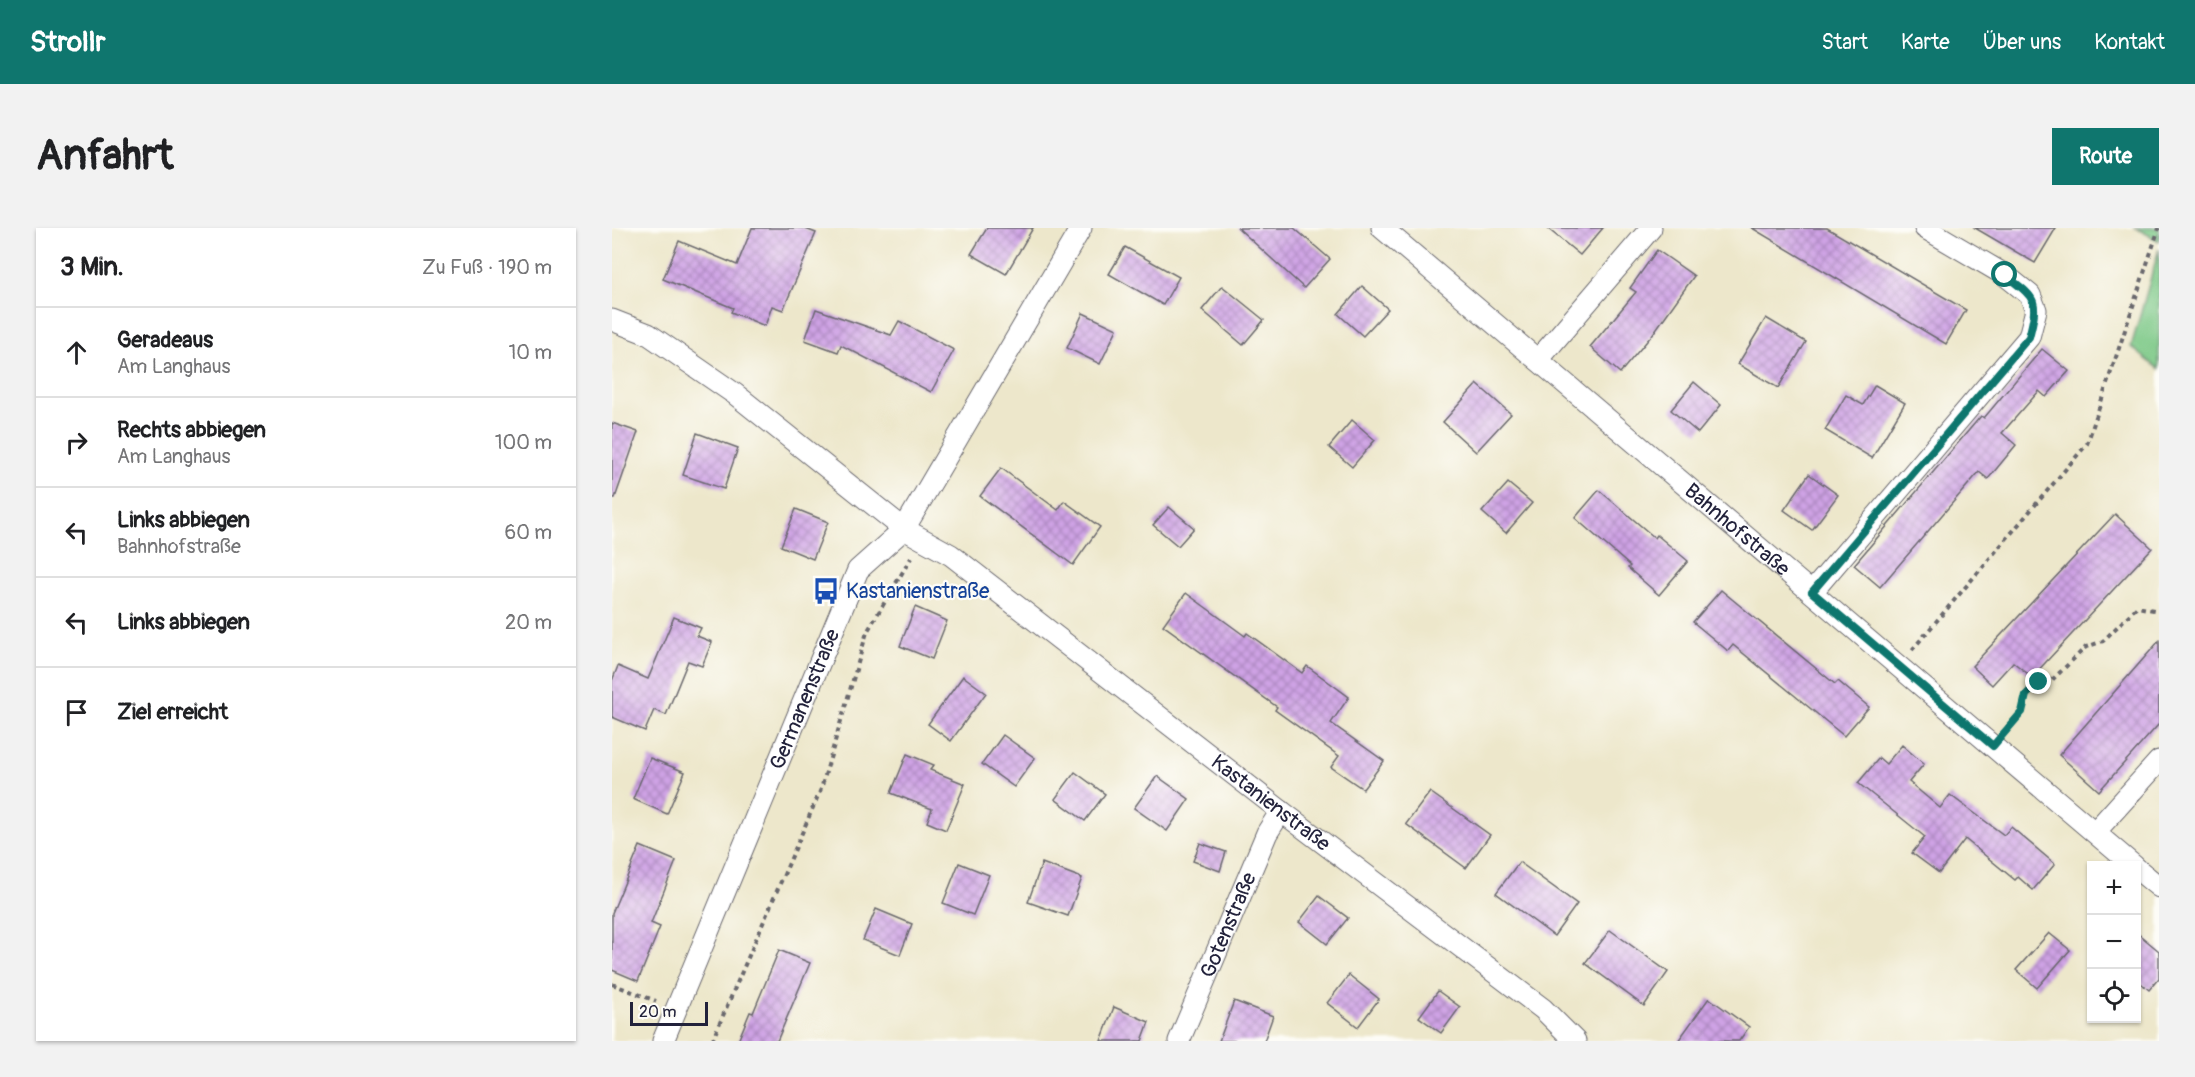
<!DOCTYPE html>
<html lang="de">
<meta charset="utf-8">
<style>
body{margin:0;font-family:Pangolin,sans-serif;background:#f2f2f2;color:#202124}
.controls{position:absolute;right:18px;bottom:18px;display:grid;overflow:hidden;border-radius:0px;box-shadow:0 2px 4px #0004}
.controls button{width:54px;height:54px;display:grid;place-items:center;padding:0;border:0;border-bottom:2px solid #e0e0e0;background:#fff;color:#202124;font:30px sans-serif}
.scale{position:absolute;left:18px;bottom:15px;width:78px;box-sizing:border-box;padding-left:6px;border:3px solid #22223b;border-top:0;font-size:16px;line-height:21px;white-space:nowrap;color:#22223b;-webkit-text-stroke:4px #fdfcf7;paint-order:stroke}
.stop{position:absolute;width:18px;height:18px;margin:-14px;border:4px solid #0f766e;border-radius:50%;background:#fff}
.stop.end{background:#0f766e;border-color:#fff;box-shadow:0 2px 6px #0008}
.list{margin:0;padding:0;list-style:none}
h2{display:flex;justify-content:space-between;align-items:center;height:78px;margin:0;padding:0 24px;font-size:26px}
h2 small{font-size:20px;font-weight:400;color:#757577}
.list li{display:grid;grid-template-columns:39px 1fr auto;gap:18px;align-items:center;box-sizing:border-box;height:90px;padding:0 24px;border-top:2px solid #e0e0e0}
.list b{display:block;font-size:22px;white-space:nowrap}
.list p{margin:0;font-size:20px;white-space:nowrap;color:#757577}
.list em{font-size:20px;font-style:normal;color:#757577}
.icon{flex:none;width:33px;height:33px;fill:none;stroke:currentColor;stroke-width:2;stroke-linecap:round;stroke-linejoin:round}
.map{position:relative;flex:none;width:1547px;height:813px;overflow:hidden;border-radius:0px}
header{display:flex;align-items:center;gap:36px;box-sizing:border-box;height:84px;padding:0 30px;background:#0f766e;color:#fff}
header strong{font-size:28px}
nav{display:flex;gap:33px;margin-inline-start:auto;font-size:21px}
.intro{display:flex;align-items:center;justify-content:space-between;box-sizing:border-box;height:144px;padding:0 36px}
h1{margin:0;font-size:42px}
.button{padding:15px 27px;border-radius:0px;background:#0f766e;color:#fff;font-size:21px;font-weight:700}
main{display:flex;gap:36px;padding:0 36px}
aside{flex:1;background:#fff;border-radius:0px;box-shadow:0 2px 4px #0004}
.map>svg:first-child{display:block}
.grass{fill:#7cc886;stroke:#4f7560;stroke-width:1.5}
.building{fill:url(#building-cross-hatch)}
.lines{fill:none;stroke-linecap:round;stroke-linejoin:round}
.street-casing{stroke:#69676d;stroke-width:23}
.path{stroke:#69676d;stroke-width:4;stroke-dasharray:4.5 4.5;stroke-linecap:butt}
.street{stroke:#fff;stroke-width:21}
.route{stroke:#0f766e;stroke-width:8}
.labels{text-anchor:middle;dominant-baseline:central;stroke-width:4.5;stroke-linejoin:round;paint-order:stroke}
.street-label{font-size:21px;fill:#22223b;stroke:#fdfcf7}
.transit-label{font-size:21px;fill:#164399;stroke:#fdfcf7;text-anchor:start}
</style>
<header>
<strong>Strollr</strong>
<nav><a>Start</a><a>Karte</a><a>Über uns</a><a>Kontakt</a></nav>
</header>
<div class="intro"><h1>Anfahrt</h1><a class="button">Route</a></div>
<main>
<aside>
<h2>3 Min.<small>Zu Fuß · 190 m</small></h2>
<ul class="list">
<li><svg class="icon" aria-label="ahead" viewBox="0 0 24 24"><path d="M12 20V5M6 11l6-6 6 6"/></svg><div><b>Geradeaus</b><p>Am Langhaus</p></div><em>10 m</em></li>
<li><svg class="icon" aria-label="right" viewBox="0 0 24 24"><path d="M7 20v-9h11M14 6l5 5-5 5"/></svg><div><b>Rechts abbiegen</b><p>Am Langhaus</p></div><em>100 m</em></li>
<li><svg class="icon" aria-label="left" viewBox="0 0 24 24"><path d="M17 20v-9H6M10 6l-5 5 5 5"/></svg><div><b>Links abbiegen</b><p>Bahnhofstraße</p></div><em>60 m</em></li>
<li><svg class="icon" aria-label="left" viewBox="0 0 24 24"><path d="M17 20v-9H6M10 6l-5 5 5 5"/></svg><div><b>Links abbiegen</b></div><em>20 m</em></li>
<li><svg class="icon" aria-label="arrive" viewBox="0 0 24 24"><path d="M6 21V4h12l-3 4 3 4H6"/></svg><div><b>Ziel erreicht</b></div></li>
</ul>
</aside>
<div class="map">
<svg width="1547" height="813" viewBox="0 0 1547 813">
<defs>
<pattern id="building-cross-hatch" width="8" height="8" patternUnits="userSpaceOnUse" patternTransform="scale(1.5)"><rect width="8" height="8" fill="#cfa3e5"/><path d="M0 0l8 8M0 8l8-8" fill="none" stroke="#a884bb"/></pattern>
</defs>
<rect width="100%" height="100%" fill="#fdfcf7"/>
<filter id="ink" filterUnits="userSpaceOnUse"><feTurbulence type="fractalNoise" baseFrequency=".0167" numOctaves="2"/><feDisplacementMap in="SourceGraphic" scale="12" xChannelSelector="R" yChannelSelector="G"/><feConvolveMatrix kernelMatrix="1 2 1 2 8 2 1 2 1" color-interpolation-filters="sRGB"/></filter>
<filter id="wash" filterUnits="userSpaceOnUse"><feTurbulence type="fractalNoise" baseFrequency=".008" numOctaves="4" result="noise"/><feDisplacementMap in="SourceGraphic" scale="24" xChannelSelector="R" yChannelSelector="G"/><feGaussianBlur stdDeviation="1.35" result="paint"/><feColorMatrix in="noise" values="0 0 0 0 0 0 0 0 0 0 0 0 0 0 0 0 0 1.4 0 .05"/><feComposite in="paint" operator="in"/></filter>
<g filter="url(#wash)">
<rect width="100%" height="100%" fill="#ede7cb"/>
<g class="grass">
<polygon points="1524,0 1547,0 1547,13"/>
<polygon points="1547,21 1547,141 1519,119"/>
</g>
<g id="blocks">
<g class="building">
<polygon points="140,0 191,0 204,5 171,82 160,78 153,98 119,84 121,80 51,51 67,13 125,37"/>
<polygon points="375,0 421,0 394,46 359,26"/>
<polygon points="626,0 682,0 718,31 692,60"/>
<polygon points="935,0 991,0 968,27"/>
<polygon points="1140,0 1215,0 1354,82 1334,116"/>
<polygon points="1363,0 1444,0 1423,35"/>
<polygon points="513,19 567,49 551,77 497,46"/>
<polygon points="1045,22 1082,48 1040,107 1008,145 978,119 1024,64 1018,60"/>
<polygon points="610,58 652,92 631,117 590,82"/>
<polygon points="750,58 776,81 751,108 726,86"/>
<polygon points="204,81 279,107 287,93 342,122 319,164 229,117 226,124 193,112"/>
<polygon points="471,85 505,101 488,136 455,120"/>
<polygon points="1154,90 1194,114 1166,160 1126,136"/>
<polygon points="1430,121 1457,143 1434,169 1427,163 1390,205 1404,217 1376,251 1367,244 1268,359 1242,337 1369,188 1372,190"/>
<polygon points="1082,154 1109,177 1086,205 1059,182"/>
<polygon points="865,156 899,186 864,224 831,194"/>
<polygon points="1263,157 1293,175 1260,230 1213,202 1234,167 1251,177"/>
<polygon points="740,192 763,212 740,239 717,219"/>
<polygon points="0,195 26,204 3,270 0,270"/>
<polygon points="85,205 126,220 112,261 71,247"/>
<polygon points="389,240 446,282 452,273 488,299 461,337 368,268"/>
<polygon points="1197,246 1226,267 1200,302 1172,282"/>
<polygon points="896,255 920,275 894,305 870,284"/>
<polygon points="987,262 1043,310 1045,307 1076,333 1047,367 1016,340 1018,338 963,290"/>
<polygon points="557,279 582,300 566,318 541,297"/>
<polygon points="184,281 216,294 201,331 169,318"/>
<polygon points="1503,286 1540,320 1420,449 1401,434 1380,457 1360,438"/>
<polygon points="1109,362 1223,456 1226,453 1257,479 1232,508 1121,417 1116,423 1081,394"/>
<polygon points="574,365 633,408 635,405 690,445 695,438 737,469 719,495 772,533 751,561 719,539 727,528 663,482 665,479 551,397"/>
<polygon points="303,379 335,393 320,431 288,418"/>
<polygon points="62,389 89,400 85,408 100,414 90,438 76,433 54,487 42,482 33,503 0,489 0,453 6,438 36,451"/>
<polygon points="1547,413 1547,496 1487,563 1447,527"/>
<polygon points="351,448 374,465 339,513 316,496"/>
<polygon points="391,507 423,530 402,559 370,536"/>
<polygon points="1290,517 1312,536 1297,554 1328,580 1338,567 1392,607 1399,599 1443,636 1421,662 1406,649 1403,652 1353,611 1327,645 1300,625 1313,609 1246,555 1267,530 1274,536"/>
<polygon points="295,526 322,537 318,542 353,556 334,602 315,594 320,581 279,565"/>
<polygon points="38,530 73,544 55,586 21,571"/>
<polygon points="463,544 493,566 473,593 443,571"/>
<polygon points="545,548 577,571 555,603 522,580"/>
<polygon points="818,564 878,607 854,640 794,596"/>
<polygon points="588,615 614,624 608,643 581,633"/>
<polygon points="28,618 64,633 39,695 48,699 26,753 0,742 0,685"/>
<polygon points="907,634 965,676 942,708 884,665"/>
<polygon points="347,635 377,647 361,687 331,675"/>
<polygon points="430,635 470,650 456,688 416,674"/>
<polygon points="707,668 736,690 715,716 687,694"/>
<polygon points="264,681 300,696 288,727 251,712"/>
<polygon points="998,702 1056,744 1032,778 973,735"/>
<polygon points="1524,704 1547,723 1547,750 1537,762 1524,751"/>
<polygon points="1437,705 1458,722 1425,760 1404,742"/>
<polygon points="167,722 198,735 165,813 126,813 138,784 141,785"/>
<polygon points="737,747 767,771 746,799 715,775"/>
<polygon points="826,763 848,779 829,805 807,789"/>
<polygon points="1097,770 1137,799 1127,813 1066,813"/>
<polygon points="622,773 661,788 652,813 607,813"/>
<polygon points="502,779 537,794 530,813 489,813"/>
</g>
</g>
</g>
<g filter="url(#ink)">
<use href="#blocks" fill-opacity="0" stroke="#69676d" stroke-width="1.5"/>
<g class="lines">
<defs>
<g id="street">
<path id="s1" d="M770 0 1522 638"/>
<path id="s2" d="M0 92 36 106 123 166 292 301 339 327 669 583 931 781 963 813"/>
<polyline points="926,132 1039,0"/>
<polyline points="1200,364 1417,109 1424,82 1418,67 1393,47 1313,0"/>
<polyline points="1483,604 1547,533"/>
<polyline points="1524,640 1547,659"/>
<path id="s3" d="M51 813 246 342 292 301 469 0"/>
<path id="s4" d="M567 813 655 605 669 583"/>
</g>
</defs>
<use href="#street" class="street-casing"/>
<g class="path">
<polyline points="1300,422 1475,216 1547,0"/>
<polyline points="1395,501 1410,484 1414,467 1427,454 1439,453 1474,419 1491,413 1525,379 1547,383"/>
<polyline points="0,756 44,773"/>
<polyline points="100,813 209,561 255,404 299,330"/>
</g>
<use href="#street" class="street"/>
</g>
</g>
<g class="lines" filter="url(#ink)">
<path class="route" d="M1393 47C1424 71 1427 70 1417 109L1200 364 1381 518 1410 484 1414 467 1427 454"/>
</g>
<defs>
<symbol id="bus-bare" viewBox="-9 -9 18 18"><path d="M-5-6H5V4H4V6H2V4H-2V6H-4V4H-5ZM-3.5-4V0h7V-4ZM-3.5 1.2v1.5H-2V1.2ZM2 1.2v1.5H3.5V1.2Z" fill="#1a4fb4" stroke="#fdfcf7" stroke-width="2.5" paint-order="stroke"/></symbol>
</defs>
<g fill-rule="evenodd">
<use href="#bus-bare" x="195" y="344" width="38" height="38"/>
</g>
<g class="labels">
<g class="street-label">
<text stroke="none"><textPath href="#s1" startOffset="466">Bahnhofstraße</textPath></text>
<text stroke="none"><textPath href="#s3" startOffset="370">Germanenstraße</textPath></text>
<text stroke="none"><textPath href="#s2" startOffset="819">Kastanienstraße</textPath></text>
<text stroke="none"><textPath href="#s4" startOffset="126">Gotenstraße</textPath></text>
</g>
<g class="transit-label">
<text x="234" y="363">Kastanienstraße</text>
</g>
</g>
</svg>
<div class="controls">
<button>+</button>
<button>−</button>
<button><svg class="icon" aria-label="locate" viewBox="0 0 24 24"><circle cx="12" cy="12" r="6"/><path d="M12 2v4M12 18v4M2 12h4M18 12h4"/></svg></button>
</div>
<div class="scale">20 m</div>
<div class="stop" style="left:1393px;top:47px"></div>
<div class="stop end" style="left:1427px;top:454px"></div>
</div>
</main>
